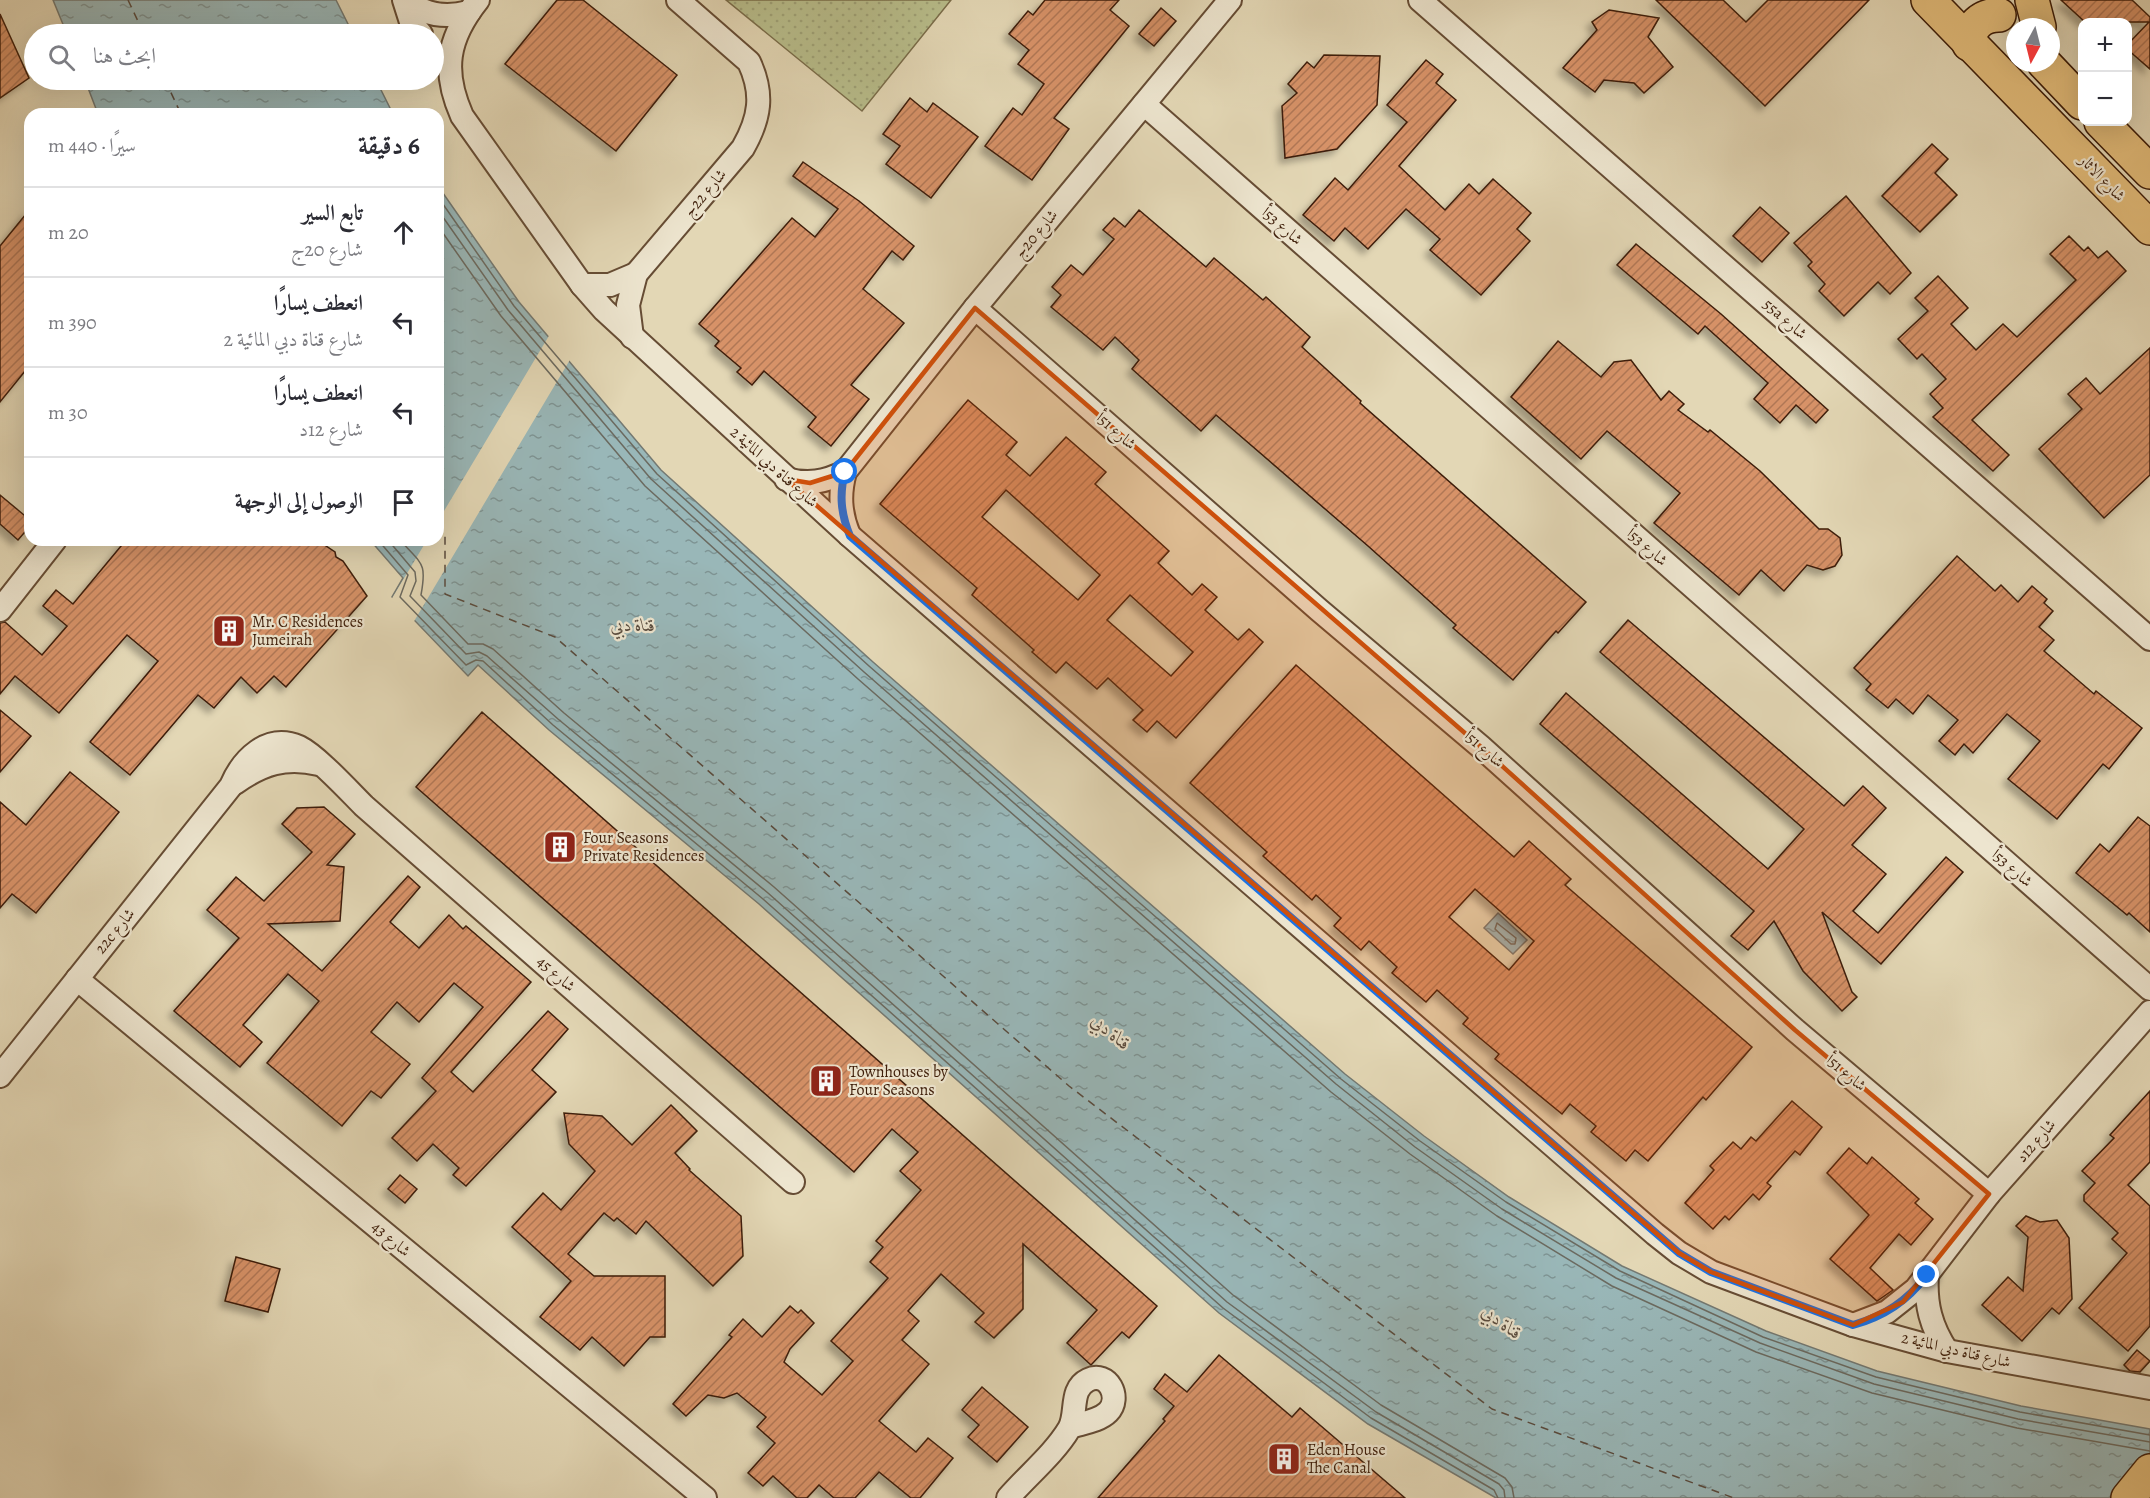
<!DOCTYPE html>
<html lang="ar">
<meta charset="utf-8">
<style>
body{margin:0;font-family:Alegreya,Amiri,serif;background:#f7f7f7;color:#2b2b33;direction:rtl}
.controls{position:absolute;right:18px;top:18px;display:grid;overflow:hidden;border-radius:12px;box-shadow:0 6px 24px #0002}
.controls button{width:54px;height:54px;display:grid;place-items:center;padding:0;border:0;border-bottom:2px solid #e1e1e2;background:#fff;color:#2b2b33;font:30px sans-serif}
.compass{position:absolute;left:2006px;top:18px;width:54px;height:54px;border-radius:50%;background:#fff;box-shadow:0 6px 24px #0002;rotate:187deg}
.stop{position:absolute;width:18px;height:18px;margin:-14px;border:4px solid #1a73e8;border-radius:50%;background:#fff}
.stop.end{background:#1a73e8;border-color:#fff;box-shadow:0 2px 6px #0008}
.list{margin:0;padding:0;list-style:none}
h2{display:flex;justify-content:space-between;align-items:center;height:78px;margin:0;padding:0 24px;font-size:26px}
h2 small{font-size:20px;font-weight:400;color:#7c7c81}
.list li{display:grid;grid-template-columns:39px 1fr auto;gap:18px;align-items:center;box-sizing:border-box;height:90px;padding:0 24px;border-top:2px solid #e1e1e2}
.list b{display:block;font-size:22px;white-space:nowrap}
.list p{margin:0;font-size:20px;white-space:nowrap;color:#7c7c81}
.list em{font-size:20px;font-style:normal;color:#7c7c81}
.icon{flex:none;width:33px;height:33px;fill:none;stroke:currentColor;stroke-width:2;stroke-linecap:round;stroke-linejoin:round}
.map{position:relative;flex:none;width:2150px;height:1498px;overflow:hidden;direction:ltr}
.search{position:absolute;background:#fff;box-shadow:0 6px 24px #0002;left:24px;top:24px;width:420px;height:66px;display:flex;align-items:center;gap:15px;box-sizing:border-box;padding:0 21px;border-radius:33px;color:#7c7c81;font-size:22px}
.panel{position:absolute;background:#fff;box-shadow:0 6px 24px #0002;left:24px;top:108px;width:420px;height:438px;border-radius:18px;direction:rtl}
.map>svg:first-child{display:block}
.grass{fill:url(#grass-dots);stroke:#7a6d4a;stroke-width:1.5}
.water{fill:url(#water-ripples);stroke:#747972;stroke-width:1.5}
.pier{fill:#e3d7b5}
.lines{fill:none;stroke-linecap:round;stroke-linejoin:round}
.shore{stroke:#6b6a60;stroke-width:1.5}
.ferry{stroke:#594b3e;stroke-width:1.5;stroke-dasharray:8 6;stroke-linecap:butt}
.building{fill:url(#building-hatch);stroke:#3d1d09;stroke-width:1.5;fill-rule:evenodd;filter:url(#shadow)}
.street-casing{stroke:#664c34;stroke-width:26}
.primary-casing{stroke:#3d1d09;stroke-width:36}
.street{stroke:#ede5cf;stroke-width:22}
.primary{stroke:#e2bc7a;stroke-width:33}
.route{stroke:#1a73e8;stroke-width:8}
.marked{fill:#ce500c;fill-opacity:0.2;stroke:#ce500c;stroke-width:4.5;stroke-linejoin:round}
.labels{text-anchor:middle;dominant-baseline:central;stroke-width:4.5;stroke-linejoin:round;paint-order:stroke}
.street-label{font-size:16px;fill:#3d1d09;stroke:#ede5cf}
.poi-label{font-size:16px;fill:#3d1d09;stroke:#ede5cf;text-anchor:start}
.water-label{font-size:18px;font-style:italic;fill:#594b3e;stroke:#ede5cf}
</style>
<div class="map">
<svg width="2150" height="1498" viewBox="0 0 2150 1498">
<defs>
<pattern id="grass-dots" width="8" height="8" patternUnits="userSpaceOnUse" patternTransform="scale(1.5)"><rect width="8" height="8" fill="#b8bd8b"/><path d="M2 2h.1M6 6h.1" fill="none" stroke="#9fa277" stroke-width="1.8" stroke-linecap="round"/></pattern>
<pattern id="water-ripples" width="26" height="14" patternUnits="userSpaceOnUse" patternTransform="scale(1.5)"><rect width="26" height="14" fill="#99b7b8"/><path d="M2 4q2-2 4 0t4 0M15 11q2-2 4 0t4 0" fill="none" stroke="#7e9494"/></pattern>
<pattern id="building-hatch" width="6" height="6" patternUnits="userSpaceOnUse" patternTransform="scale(1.5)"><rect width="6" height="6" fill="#d79268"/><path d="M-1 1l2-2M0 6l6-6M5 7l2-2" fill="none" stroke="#b07754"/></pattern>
<filter id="shadow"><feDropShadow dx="-5.5" dy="5.5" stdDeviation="3" flood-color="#0004"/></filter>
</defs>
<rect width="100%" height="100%" fill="#e3d7b5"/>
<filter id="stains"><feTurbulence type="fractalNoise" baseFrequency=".00333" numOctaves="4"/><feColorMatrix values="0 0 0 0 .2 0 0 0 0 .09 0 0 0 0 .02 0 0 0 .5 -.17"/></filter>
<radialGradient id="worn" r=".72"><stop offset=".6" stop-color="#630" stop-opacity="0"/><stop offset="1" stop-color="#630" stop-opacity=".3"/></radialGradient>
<polygon class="grass" points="726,0 951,0 862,111"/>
<g class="water">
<polygon points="53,0 336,0 353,34 67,34"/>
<polygon points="85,80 376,80 393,114 98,114"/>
<polygon points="438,186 519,302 661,470 873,662 1345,1074 1424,1136 1509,1197 1622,1266 1766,1331 1877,1371 2021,1406 2150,1429 2150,1498 1496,1498 1368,1424 1219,1313 759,904 549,730 478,665 468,676 392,597 403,578 370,540 438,540"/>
<polygon points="1498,913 1527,940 1513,954 1484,928"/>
</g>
<polygon class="pier" points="550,334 571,358 413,623 391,600 427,540 438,540 438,521"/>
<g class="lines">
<g class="shore">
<polyline points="438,197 514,306 657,474 869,666 1341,1079 1420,1141 1506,1202 1620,1271 1763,1337 1876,1377 2020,1412 2150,1435"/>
<polyline points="438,210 508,310 651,479 864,672 1336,1084 1415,1147 1502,1209 1616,1278 1760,1343 1874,1384 2018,1419 2150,1442"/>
<polyline points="438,226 501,316 645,486 858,679 1331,1092 1410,1154 1497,1216 1612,1286 1756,1352 1872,1393 2017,1428 2150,1451"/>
<polyline points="378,540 408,575 400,597 466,665 476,660 483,661 553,725 763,899 1223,1308 1371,1418 1494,1490 1498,1498"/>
<polyline points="388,540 415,572 416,581 410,596 466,654 479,652 487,656 558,719 768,893 1227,1302 1376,1412 1499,1484 1504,1490 1505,1498"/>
<path d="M400 540C422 565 427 562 421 595L468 644H483L493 649 564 713 774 887 1233 1295 1381 1405 1505 1478 1512 1487 1514 1498"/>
<polygon points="1497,923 1516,938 1515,944 1511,944 1495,929"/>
</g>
<g class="ferry">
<polyline points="128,0 144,34"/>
<polyline points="165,80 181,114"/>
<polyline points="438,525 445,535 445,594 555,637 1069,1086 1492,1409 1734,1498"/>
</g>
</g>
<g class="building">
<polygon points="557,0 583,0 677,75 616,151 505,64"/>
<polygon points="1045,0 1119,0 1110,10 1129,26 1054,118 1069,129 1032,180 985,146 1013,108 1022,115 1044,84 1018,64 1029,50 1009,34 1028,11 1033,15"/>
<polygon points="1656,0 1723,0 1746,22 1768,0 1869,0 1765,106"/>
<polygon points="2061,0 2132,0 2150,17 2150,69 2127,49 2127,45 2149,22 2085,22"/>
<polygon points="1161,8 1176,21 1154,46 1139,34"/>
<polygon points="1609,10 1659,18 1648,37 1673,67 1644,93 1634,83 1604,80 1595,92 1563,68 1597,30 1592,22"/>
<polygon points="0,14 29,78 0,98"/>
<polygon points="1324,55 1380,56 1377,105 1337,149 1285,158 1282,106 1297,93 1288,84 1307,62 1314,68"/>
<polygon points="1426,60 1443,74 1436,83 1456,100 1399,166 1445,210 1469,184 1479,194 1493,179 1531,213 1517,229 1530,241 1481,295 1430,250 1440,239 1406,209 1368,249 1345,228 1334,241 1303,215 1335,178 1348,190 1407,122 1387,105"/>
<polygon points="910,98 927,112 933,103 978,137 931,198 886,164 900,146 883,134"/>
<polygon points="1932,144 1948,159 1935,173 1957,195 1920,232 1882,196"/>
<polygon points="803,162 859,201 914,246 903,260 892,251 863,289 904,323 851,385 869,399 831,446 808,427 816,417 764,371 752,385 737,372 741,368 715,346 719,341 699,324 792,218 815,237 838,209 793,176"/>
<polygon points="1846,196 1911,273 1890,294 1878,282 1844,316 1819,291 1825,284 1808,266 1812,262 1794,243"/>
<polygon points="1760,207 1789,233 1762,262 1733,236"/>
<polygon points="30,209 30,365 0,402 0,246"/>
<polygon points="1139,210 1206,267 1214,258 1263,300 1266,297 1310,337 1302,347 1361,401 1360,403 1586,602 1558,633 1556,631 1513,680 1453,628 1456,625 1368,546 1216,415 1201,431 1132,369 1139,360 1115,337 1103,350 1051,307 1061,295 1052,287 1071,265 1083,275 1114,239 1103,230 1114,218 1125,227"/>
<polygon points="2069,236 2084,251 2088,247 2098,258 2107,251 2126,271 1972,420 2009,455 1993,471 1933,417 1943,408 1930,394 1946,379 1922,354 1917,359 1898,339 1928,311 1915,298 1938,276 1968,308 1951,324 1976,350 2003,324 2017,337 2076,280 2050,254"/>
<polygon points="1636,244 1721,314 1828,410 1816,423 1796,405 1780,423 1754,399 1768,383 1705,326 1698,334 1617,265"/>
<polygon points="1558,341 1601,377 1614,362 1631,360 1661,400 1669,391 1684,404 1678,410 1708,432 1710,430 1760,471 1819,529 1828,529 1840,538 1842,555 1835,566 1823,570 1807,565 1784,591 1761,570 1739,595 1654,523 1680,493 1607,431 1581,459 1511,397"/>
<polygon points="2150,348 2150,475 2104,518 2039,449 2082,409 2068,394 2086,378 2100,394"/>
<path d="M968 400 1017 442 1006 455 1030 476 1066 437 1106 472 1095 484 1169 551 1158 563 1192 595 1202 584 1217 597 1205 610 1238 640 1249 629 1263 642 1176 738 1157 721 1147 732 1133 720 1143 710 1108 678 1097 689 1066 662 1056 673 1032 652 1034 650 972 595 977 588 880 504ZM1006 490 1100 575 1078 600 982 517ZM1130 595 1193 652 1171 676 1107 620Z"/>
<polygon points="0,495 30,520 30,526 18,540 0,524"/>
<polygon points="126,540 317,540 335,552 336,557 343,561 367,596 286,687 274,676 257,693 241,677 214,708 198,695 130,775 90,742 158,661 127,635 59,713 15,676 0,694 0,623 5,622 42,655 67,626 43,606 56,590 73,604"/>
<polygon points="1957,556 1995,591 2001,585 2018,602 2032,586 2047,599 2044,603 2053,611 2039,627 2054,640 2044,651 2094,694 2096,691 2142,728 2109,769 2103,764 2057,819 2008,779 2040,741 2007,714 1973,753 1964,744 1955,755 1939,741 1958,720 1928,695 1913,714 1896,699 1888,708 1866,690 1871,684 1854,668"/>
<polygon points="1628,620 1844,806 1863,786 1886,808 1852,845 1886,874 1853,911 1878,933 1946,857 1963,872 1881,964 1822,912 1852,992 1857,997 1842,1011 1803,971 1774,921 1748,950 1731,936 1754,911 1540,724 1566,693 1768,869 1804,829 1600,652"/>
<path d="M1296 665 1514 857 1529 841 1571 879 1565 885 1752 1047 1706 1100 1703 1097 1648 1161 1635 1150 1626 1161 1591 1132 1596 1126 1570 1104 1562 1114 1495 1059 1499 1054 1463 1024 1468 1018 1437 990 1426 1002 1392 973 1397 967 1369 941 1361 950 1334 926 1341 918 1316 895 1312 900 1263 856 1267 852 1190 783ZM1475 889 1534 941 1509 970 1449 917Z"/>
<polygon points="0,710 31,736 0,772"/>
<polygon points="482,712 1157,1306 1129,1338 1122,1332 1091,1365 1067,1343 1097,1310 1023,1244 1023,1309 994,1338 975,1322 984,1313 941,1274 908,1311 919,1321 902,1340 929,1364 879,1421 916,1452 928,1438 953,1458 920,1498 911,1498 879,1472 855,1498 834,1498 819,1485 807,1498 797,1498 773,1476 763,1486 748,1473 775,1443 757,1427 766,1417 737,1393 724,1398 708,1395 686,1416 673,1404 732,1337 729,1335 743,1319 762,1337 790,1306 798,1313 801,1310 814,1323 790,1349 784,1362 822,1395 853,1361 831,1341 888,1278 870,1262 883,1247 876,1241 921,1190 900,1171 918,1152 892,1129 854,1172 416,787"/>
<polygon points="70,772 119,812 36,913 12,894 0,908 0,802 26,825"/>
<polygon points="324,807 355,834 327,865 344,867 340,921 268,924 322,971 408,876 420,887 390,922 419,948 449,915 463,929 466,926 531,982 451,1072 473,1092 548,1011 568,1029 532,1070 556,1092 466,1186 453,1175 459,1168 433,1144 417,1161 392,1138 436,1091 422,1078 483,1007 454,983 419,1022 397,1002 371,1032 410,1064 381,1098 371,1091 342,1126 267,1063 319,1001 288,974 243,1025 262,1042 240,1067 174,1011 239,938 207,910 236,877 264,901 312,852 282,824 297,808"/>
<polygon points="2138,817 2150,826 2150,932 2129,913 2127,915 2076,873 2100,844 2109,852"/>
<polygon points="2150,1091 2150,1162 2128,1185 2150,1206 2150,1326 2128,1351 2079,1308 2127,1253 2112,1239 2118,1233 2084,1201 2084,1195 2095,1183 2082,1171 2114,1138 2110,1135"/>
<polygon points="1792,1101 1822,1127 1800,1155 1795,1151 1767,1183 1771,1186 1759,1200 1753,1194 1729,1220 1725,1216 1713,1229 1685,1203 1714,1170 1710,1166 1733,1142 1741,1149 1751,1137 1756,1141"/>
<polygon points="671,1105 697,1131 675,1153 690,1169 689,1170 741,1216 743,1256 713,1286 646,1221 636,1234 617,1218 614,1221 604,1213 568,1254 594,1276 665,1276 665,1337 650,1337 624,1366 592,1337 580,1350 540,1317 571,1281 512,1227 543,1193 561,1210 595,1171 569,1144 564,1113 602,1116 632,1145"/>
<polygon points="1849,1148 1867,1164 1872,1157 1919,1199 1915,1203 1933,1219 1911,1245 1899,1234 1870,1268 1893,1290 1877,1301 1830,1259 1869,1215 1827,1173"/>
<polygon points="400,1175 417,1189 405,1203 388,1189"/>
<polygon points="2026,1216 2040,1222 2057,1220 2069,1238 2072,1299 2059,1314 2052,1308 2022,1341 1982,1305 2008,1277 2023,1291 2028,1237 2016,1226"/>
<polygon points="236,1257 280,1269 268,1312 225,1301"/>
<polygon points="2137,1350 2150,1361 2140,1372 2130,1371 2124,1365"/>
<polygon points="1219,1355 1292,1417 1300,1408 1405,1498 1098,1498 1165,1421 1163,1419 1174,1406 1154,1389 1165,1374 1187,1392"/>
<polygon points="982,1387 1028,1427 997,1462 968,1437 979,1425 962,1410"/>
</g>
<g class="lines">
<defs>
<g id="street">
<polyline points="404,0 411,22 421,34"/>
<path d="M407 0C425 16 446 18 469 12"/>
<path d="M478 0C447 39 442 71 462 116L582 285 604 310 850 536 1655 1234 1679 1253 1711 1272 1853 1325 1947 1351 2150 1388"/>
<polyline points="1420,0 2150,639"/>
<polyline points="1144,104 2150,989"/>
<polyline points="582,285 610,285 636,274"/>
<polyline points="975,308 1319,610 1481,747 1795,1030 1989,1194"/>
<path d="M632 337 628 305 636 274 743 148C760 118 764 94 749 62L678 0"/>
<path d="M786 479C808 485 825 482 845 472"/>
<path d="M849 535C840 513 839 494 845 472L975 308 1230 0"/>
<polyline points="0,610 55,540"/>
<path d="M235 783C262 764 285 756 319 764"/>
<polyline points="77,979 705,1498"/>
<path d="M0 1076 231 786C242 760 267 733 299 747 317 756 348 790 364 806L793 1182"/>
<path d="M1927 1275C1925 1304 1931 1327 1947 1351"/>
<polyline points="1853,1325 1887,1312 1916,1289 1989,1194 2150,1012"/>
<path d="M1008 1498C1027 1476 1054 1454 1069 1429 1078 1414 1069 1389 1088 1380 1108 1370 1122 1398 1108 1412 1099 1421 1082 1423 1070 1427"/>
</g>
<g id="primary">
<polyline points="1928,0 2150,228"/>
<polyline points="2032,0 2039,27"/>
<path d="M1969 44C1969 26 1982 15 1999 15"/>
<polyline points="2044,63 2082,103"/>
<polyline points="2101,122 2150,172"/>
<polyline points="2128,1498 2150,1471"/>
</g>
</defs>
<use href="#street" class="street-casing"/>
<use href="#primary" class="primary-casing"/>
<use href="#street" class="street"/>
<use href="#primary" class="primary"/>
</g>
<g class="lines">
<path class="route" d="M845 472C839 495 841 514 850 536L1679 1253 1711 1272 1853 1325C1885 1316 1907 1301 1927 1275"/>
</g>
<path class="marked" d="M975 308 1481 747 1795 1030 1989 1194 1903 1302 1853 1325 1711 1272 1679 1253 786 479 810 483 845 472Z"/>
<defs>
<symbol id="building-square" viewBox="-11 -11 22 22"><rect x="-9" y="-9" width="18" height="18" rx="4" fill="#8f2418" stroke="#ede5cf"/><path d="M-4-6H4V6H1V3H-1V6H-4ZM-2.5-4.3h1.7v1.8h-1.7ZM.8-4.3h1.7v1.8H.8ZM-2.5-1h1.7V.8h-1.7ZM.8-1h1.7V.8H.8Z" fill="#fff"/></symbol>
</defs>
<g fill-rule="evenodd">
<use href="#building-square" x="210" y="612" width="38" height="38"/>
<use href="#building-square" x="541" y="828" width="38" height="38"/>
<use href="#building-square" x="807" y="1062" width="38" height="38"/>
<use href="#building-square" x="1265" y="1440" width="38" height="38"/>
</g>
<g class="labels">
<g class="street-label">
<text transform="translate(2102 178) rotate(46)">شارع الاثار</text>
<text transform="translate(705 193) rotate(-50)">شارع 22ج</text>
<text transform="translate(1282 226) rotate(41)">شارع 53أ</text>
<text transform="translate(1036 234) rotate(-50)">شارع 20ج</text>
<text transform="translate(1785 319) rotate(41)">55a شارع</text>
<text transform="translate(1116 431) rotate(41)">شارع 51أ</text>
<text transform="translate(774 467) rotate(42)">شارع قناة دبي المائية 2</text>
<text transform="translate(1647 547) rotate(41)">شارع 53أ</text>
<text transform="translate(1484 749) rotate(41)">شارع 51أ</text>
<text transform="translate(2012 868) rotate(41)">شارع 53أ</text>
<text transform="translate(115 931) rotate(-51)">22c شارع</text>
<text transform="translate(556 974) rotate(41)">شارع 45</text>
<text transform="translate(1846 1073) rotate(40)">شارع 51أ</text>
<text transform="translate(2036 1141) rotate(-49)">شارع 12د</text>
<text transform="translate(391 1239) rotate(40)">شارع 43</text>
<text transform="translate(1956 1350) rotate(13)">شارع قناة دبي المائية 2</text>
</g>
<g class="poi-label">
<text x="252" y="622">Mr. C Residences<tspan x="252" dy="18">Jumeirah</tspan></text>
<text x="583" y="838">Four Seasons<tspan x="583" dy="18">Private Residences</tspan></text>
<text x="849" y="1072">Townhouses by<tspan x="849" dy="18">Four Seasons</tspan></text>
<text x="1307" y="1450">Eden House<tspan x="1307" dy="18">The Canal</tspan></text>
</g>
<g class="water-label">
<text x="633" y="625">قناة دبي</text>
<text transform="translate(1111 1032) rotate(39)">قناة دبي</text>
<text transform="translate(1502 1322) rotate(36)">قناة دبي</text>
</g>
</g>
<rect width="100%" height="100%" filter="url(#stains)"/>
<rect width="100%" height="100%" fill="url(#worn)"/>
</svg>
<div class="controls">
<button>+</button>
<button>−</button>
</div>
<svg class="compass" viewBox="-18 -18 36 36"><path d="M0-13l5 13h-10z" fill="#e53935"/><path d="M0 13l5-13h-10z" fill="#7c7c81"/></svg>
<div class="stop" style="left:845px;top:472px"></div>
<div class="stop end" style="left:1927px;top:1275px"></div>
<div class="search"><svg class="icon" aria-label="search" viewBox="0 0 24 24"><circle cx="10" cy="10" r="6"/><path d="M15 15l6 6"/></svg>ابحث هنا</div>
<section class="panel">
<h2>6 دقيقة<small>سيرًا · 440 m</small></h2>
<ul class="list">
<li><svg class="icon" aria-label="ahead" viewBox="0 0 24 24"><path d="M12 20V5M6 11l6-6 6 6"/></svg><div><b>تابع السير</b><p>شارع 20ج</p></div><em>20 m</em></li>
<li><svg class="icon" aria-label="left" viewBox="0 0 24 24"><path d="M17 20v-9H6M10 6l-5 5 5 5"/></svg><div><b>انعطف يسارًا</b><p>شارع قناة دبي المائية 2</p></div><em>390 m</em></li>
<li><svg class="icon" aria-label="left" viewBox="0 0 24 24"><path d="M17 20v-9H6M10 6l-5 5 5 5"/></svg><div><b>انعطف يسارًا</b><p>شارع 12د</p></div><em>30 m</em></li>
<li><svg class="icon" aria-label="arrive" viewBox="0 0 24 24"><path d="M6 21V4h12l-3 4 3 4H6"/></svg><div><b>الوصول إلى الوجهة</b></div></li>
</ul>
</section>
</div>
